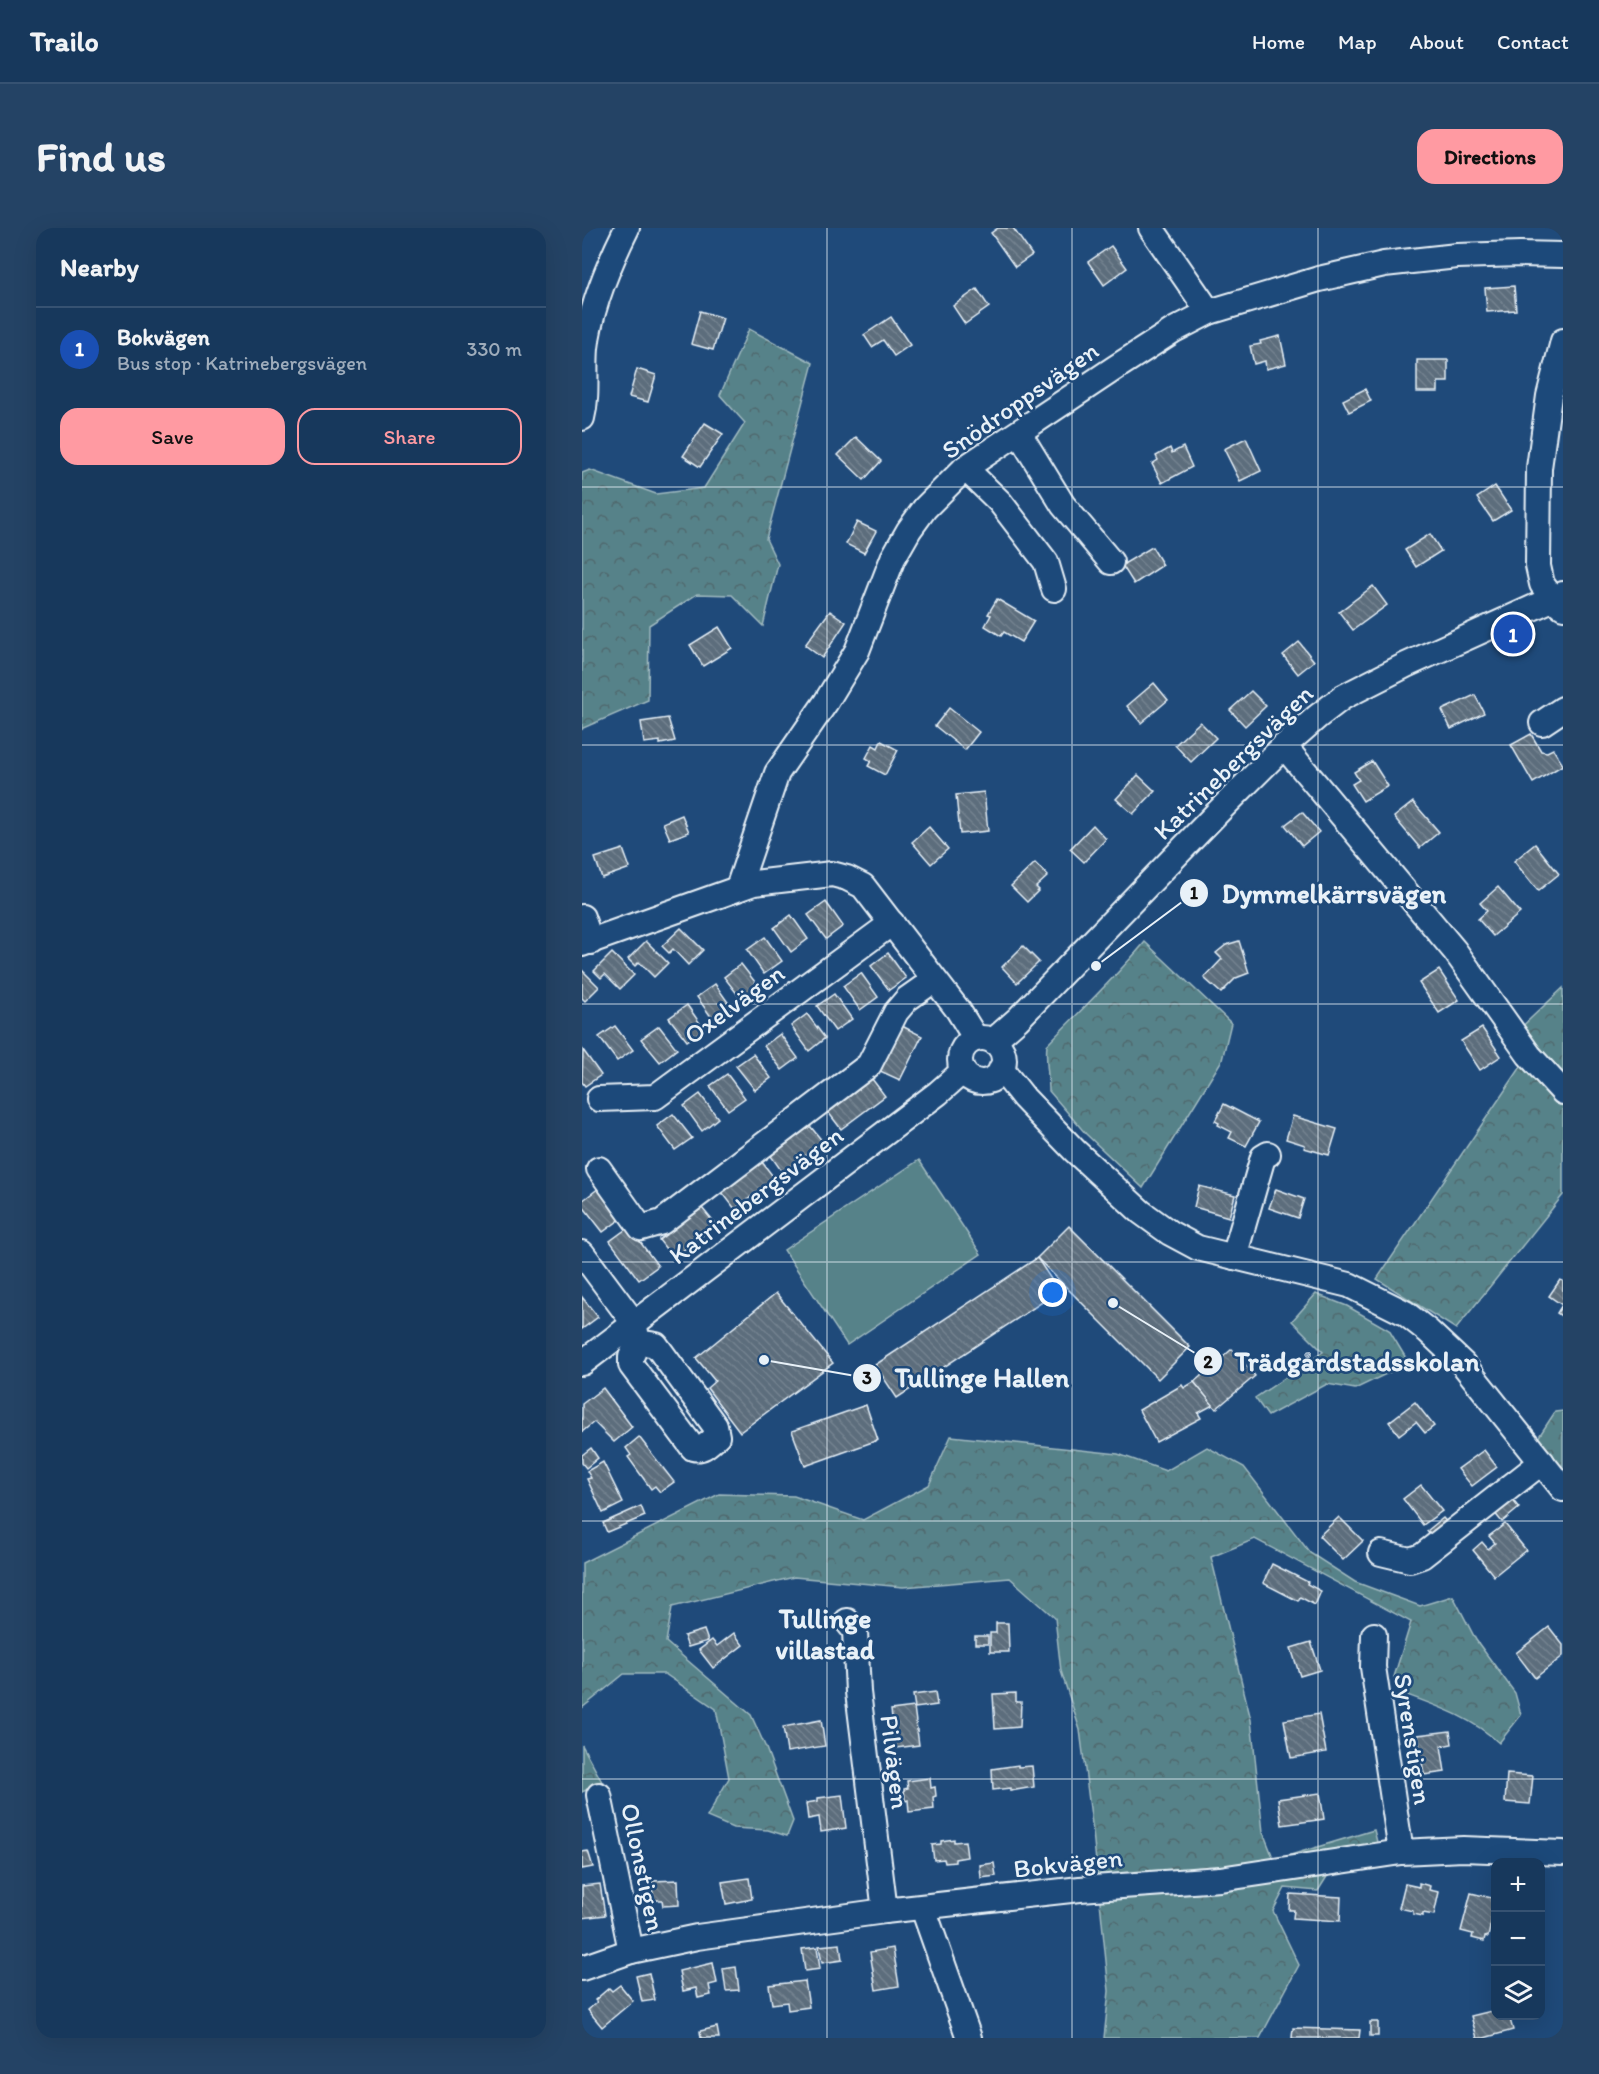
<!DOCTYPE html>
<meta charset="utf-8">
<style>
body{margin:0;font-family:Itim,sans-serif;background:#244365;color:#f1f3f6}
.controls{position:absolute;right:18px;bottom:18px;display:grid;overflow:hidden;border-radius:12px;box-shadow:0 6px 24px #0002}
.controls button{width:54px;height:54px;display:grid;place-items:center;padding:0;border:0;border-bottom:2px solid #365272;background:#17385c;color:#f1f3f6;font:30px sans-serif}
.you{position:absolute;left:471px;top:1065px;width:21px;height:21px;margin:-15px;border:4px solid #fff;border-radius:50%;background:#1a73e8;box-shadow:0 0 0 9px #1a73e833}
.badge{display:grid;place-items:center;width:39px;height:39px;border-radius:50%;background:#ff9aa2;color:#fff;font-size:20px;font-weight:700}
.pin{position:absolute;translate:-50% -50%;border:3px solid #fff;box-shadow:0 2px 6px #0006}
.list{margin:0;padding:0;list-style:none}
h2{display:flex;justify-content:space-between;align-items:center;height:78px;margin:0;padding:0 24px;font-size:26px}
h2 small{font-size:20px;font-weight:400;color:#9eacbb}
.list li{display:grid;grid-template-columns:39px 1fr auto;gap:18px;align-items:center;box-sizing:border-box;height:84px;padding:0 24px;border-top:2px solid #365272}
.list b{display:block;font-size:22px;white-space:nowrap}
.list p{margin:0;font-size:20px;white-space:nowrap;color:#9eacbb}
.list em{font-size:20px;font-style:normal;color:#9eacbb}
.actions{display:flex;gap:12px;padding:18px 24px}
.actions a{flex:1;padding:14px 0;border:2px solid #ff9aa2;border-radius:18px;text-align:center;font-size:21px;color:#ff9aa2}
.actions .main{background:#ff9aa2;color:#111}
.icon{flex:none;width:33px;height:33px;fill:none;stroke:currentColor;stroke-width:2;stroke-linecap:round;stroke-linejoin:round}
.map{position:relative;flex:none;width:981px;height:1810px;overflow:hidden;border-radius:18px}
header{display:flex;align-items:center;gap:36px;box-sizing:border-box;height:84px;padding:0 30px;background:#17385c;border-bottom:2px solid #365272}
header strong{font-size:28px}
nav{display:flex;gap:33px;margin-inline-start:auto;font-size:21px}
.intro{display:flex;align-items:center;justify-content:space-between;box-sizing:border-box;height:144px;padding:0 36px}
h1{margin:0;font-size:42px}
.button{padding:15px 27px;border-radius:18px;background:#ff9aa2;color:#111;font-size:21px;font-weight:700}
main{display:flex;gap:36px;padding:0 36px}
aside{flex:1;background:#17385c;border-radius:18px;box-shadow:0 6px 24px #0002}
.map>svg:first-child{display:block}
.green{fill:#578289;stroke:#a0bac0;stroke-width:1.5}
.forest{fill:url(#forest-crowns);stroke:#a0bac0;stroke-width:1.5}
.building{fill:url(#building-back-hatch);stroke:#e8f1f8;stroke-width:1.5}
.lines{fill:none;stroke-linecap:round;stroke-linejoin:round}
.minor-casing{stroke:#e8f1f8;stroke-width:28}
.minor{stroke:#1f4a7a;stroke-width:24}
.grid{fill:none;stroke:#e8f1f8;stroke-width:1.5;stroke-opacity:0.55}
.labels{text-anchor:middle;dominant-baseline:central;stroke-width:5;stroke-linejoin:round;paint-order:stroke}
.street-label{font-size:26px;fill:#e8f1f8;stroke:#1f4a7a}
.neighbourhood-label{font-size:27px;font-weight:bold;fill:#e8f1f8;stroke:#1f4a7a}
.leader{fill:none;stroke:#e8f1f8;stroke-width:2}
.callout-dot{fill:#e8f1f8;stroke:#1f4a7a;stroke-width:2}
.mark-label{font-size:18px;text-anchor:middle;font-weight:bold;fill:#111}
.callout-label{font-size:27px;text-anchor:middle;font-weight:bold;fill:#e8f1f8;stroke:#1f4a7a;stroke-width:5;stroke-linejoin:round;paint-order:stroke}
</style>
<header>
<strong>Trailo</strong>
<nav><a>Home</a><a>Map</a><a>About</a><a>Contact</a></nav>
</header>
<div class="intro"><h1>Find us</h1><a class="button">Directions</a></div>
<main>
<aside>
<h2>Nearby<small></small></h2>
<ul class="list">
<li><span class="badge" style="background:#1a4fb4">1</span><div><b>Bokvägen</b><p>Bus stop · Katrinebergsvägen</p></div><em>330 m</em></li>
</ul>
<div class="actions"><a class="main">Save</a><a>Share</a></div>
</aside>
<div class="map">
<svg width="981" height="1810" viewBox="0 0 981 1810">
<defs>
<pattern id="forest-crowns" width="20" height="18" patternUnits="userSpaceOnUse" patternTransform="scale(1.5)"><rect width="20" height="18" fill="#578289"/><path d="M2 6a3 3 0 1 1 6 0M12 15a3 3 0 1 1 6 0" fill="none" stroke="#4f686d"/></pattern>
<pattern id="building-back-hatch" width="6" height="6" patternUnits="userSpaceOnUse" patternTransform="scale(1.5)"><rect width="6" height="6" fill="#5c6d7c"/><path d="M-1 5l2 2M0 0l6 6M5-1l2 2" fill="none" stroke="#73828f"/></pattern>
</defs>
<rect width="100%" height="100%" fill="#1f4a7a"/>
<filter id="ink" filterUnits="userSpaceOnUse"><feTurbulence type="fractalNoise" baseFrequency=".0167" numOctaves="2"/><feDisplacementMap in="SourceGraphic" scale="12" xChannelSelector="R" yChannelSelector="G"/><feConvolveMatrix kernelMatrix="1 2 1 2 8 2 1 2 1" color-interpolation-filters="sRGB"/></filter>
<g filter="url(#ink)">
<polygon class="green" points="337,932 399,1026 265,1117 202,1022"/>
<g class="forest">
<polygon points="167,101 231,135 184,311 196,336 181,398 150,367 115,366 67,397 66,472 1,500 0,502 0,245 8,242 74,266 122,260 163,195 138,167"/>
<path d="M563 714 649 795 640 832 561 960 504 906 467 863C467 847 463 833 465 817 498 783 533 750 563 714Z"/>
<polygon points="981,760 981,967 874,1101 795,1051 947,827 932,806"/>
<polygon points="734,1066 765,1078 807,1102 827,1135 773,1161 745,1156 686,1188 673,1170 741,1124 710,1093"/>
<polygon points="981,1183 981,1258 952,1216 973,1184"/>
<path d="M369 1208 536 1226 584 1243 625 1219 662 1239 728 1325 773 1354 838 1378 871 1368 894 1412 933 1465 939 1487 917 1515C889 1489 855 1478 820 1465L812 1449 829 1394 673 1311 629 1329 669 1492 681 1604 692 1632 792 1602 797 1622 756 1631 736 1663 703 1660 691 1683 717 1737 678 1810H522L527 1763 511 1604 498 1502 479 1443 473 1390 428 1350 321 1359 212 1349 90 1379 84 1414 169 1487 184 1520 211 1593 205 1608 186 1602 151 1600 125 1589 147 1550 134 1481 83 1446H42L0 1480V1335L137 1266 212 1268 281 1292 347 1257Z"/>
<polygon points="0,1517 20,1554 0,1564"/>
</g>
<g class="building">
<polygon points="416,0 431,0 450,27 433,39 409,5"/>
<polygon points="529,18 545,40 522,57 506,34"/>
<polygon points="932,58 934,82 905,84 903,60"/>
<polygon points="395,61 407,79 383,96 371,78"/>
<polygon points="118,83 141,90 131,122 109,116"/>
<polygon points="309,89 328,117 312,128 301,112 290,119 282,107"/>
<polygon points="698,108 704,136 684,141 683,133 672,136 668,118 679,116 678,113"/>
<polygon points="835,132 866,132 866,154 856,154 856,164 835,164"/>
<polygon points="55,141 74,147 66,174 47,169"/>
<polygon points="783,161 789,173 767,184 761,172"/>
<polygon points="123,195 141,206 118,239 101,228"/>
<polygon points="274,209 299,233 282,252 256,227"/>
<polygon points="664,210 679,243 658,253 642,221"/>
<polygon points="601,219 610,239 580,255 570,236 576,232 574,228 588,220 590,225"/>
<polygon points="913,258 929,282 911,293 895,270"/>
<polygon points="275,294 294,303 282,325 264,316"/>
<polygon points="848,306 859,323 834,339 823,322"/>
<polygon points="570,319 581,337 552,356 540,337"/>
<polygon points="791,358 805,377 771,402 757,384"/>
<polygon points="415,371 452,393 439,414 422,404 419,408 403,398 409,387 406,386"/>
<polygon points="248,383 264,394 240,430 223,417"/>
<polygon points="137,399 150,420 121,438 108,417"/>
<polygon points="717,414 732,433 716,446 701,427"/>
<polygon points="572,455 586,472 559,495 545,478"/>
<polygon points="669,463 684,478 663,498 648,482"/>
<polygon points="893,467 902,485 869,501 860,482"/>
<polygon points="367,480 397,504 383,522 353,498"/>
<polygon points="86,490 93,513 78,516 78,513 62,515 59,494"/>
<polygon points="618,494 634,510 609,534 593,517"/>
<polygon points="949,506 959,523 965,524 971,521 981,537 951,555 929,517"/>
<polygon points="299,513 316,522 303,547 286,538 289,533 284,530 291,517 296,520"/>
<polygon points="790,533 806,558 781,573 770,556 777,552 772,544"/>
<polygon points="556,547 573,563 551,586 534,571"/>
<polygon points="402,564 406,603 378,606 374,567"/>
<polygon points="831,574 857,604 838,620 812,589"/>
<polygon points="720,584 737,604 720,618 703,597"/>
<polygon points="100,587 107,604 88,611 81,595"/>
<polygon points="511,597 524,611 502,634 488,621"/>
<polygon points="347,599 366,621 349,636 330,614"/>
<polygon points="953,616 977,646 956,663 932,633"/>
<polygon points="41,621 48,640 20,650 13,630"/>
<polygon points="453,635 466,648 454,659 457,662 445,674 429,658"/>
<polygon points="916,659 938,685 911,708 896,691 905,683 898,675"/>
<polygon points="244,674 261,698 244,711 226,687"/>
<polygon points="209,687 226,711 209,724 192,700"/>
<polygon points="99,700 121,722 106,737 91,721 87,725 80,718"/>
<polygon points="183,709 200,733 182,746 165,722"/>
<polygon points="64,713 86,735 72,749 57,734 53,738 46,731"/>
<polygon points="657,713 667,745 654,750 639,765 622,750 640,731 634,725 644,717"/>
<polygon points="441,718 457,734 435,755 420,739"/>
<polygon points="30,725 52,747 38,761 23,746 19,750 12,743"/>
<polygon points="306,725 324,750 307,762 289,738"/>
<polygon points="159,736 177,759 160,772 142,749"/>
<polygon points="0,742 17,759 3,773 0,770"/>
<polygon points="857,742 877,772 857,785 837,755"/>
<polygon points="279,745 296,769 278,782 261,758"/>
<polygon points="133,756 150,780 132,793 115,769"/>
<polygon points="252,766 270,791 253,803 235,778"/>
<polygon points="105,777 122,801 105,813 87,790"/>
<polygon points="225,786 243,810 227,823 209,798"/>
<polygon points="33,798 51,822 35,833 17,809"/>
<polygon points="77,798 95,821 78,834 59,811"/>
<polygon points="320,798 340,808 318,852 298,843"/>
<polygon points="900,800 919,828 898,842 879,813"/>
<polygon points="198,806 216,830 200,842 182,818"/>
<polygon points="1,822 19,847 3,858 0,854"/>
<polygon points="171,826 189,850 173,862 154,838"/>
<polygon points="145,846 163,870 146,882 128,858"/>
<polygon points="290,851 303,868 259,901 246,884"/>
<polygon points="118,866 136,890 120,903 102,878"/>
<polygon points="642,876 677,894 664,918 647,910 650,904 636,897 637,895 633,893"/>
<polygon points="91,886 110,910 93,922 75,898"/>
<polygon points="711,888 755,901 747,927 722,920 723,917 704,911"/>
<polygon points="228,898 241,914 201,945 189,928"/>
<polygon points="180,934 193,951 153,981 140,964"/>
<polygon points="617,958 653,967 647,989 612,979"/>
<polygon points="17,960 40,990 21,1004 0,977 0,973"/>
<polygon points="694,961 722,971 716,990 687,980"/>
<polygon points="120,980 134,997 91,1030 77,1012"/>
<polygon points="487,998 608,1119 576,1151 455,1030"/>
<polygon points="47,999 76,1038 57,1052 28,1013"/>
<polygon points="455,1030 477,1063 315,1170 293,1137"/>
<polygon points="978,1052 981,1053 981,1089 975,1085 980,1077 967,1068"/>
<polygon points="194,1065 251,1135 158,1204 125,1160 133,1153 114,1130"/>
<polygon points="0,1069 16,1089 0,1101"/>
<polygon points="650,1121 673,1148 634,1181 612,1154"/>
<polygon points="612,1154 631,1177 616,1185 619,1190 574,1214 557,1182 600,1157 602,1160"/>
<polygon points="21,1160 50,1199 32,1214 12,1194 0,1204 0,1176"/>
<polygon points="833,1174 852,1198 843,1205 834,1194 817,1207 807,1194"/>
<polygon points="284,1177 296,1212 223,1238 210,1203"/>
<polygon points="57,1209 92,1254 78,1264 73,1258 69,1261 46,1229 49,1227 44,1220"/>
<polygon points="9,1220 16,1230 4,1240 0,1235 0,1227"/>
<polygon points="902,1222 915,1239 890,1258 876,1241"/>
<polygon points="21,1234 41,1275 21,1285 5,1251 9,1250 5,1243"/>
<polygon points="839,1257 860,1283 841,1297 821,1271"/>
<polygon points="929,1270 937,1280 920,1294 912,1284"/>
<polygon points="59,1278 63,1288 25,1304 21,1295"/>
<polygon points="757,1289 781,1313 761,1332 737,1308"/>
<polygon points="861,1290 868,1298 852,1312 845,1303"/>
<polygon points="923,1296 944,1322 912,1348 891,1322 900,1314 906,1321 913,1315 907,1308"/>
<polygon points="690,1336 726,1354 725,1356 739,1363 733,1377 718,1369 716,1373 681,1355"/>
<polygon points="414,1395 426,1395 427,1424 408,1424 408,1405 414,1405"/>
<polygon points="967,1399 981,1417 981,1428 953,1450 934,1425"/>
<polygon points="122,1402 126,1413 106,1419 102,1408"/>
<polygon points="152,1405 161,1417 131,1440 117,1422 130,1412 135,1418"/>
<rect x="393" y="1408" width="13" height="8"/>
<polygon points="729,1414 738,1442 718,1448 709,1420"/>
<polygon points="353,1464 355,1477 333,1480 331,1467"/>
<polygon points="434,1465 434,1474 439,1474 438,1499 413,1501 411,1466"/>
<polygon points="332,1479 337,1517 314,1520 309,1482"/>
<polygon points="737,1486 744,1524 709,1530 702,1492"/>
<polygon points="239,1492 243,1518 205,1524 201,1499"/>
<polygon points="868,1503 870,1516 859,1518 863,1544 842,1547 840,1534 835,1535 834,1523 838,1523 836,1507"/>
<polygon points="436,1537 436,1539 450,1538 452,1559 428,1563 428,1560 411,1562 410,1541"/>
<polygon points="925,1546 951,1548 948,1576 923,1574"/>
<polygon points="348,1550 349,1560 353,1559 354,1568 351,1569 352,1581 327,1584 326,1572 323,1573 322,1561 326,1560 325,1553"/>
<polygon points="738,1565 742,1591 700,1597 696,1571"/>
<polygon points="260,1567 264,1600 239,1604 237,1589 226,1591 224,1575 236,1573 236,1570"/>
<polygon points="372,1611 372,1614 383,1613 385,1629 373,1631 373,1634 363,1635 362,1631 352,1632 350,1617 359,1616 359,1613"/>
<polygon points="6,1623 11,1639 0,1641 0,1624"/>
<polygon points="412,1635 414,1648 399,1650 398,1637"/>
<polygon points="167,1650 170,1671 144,1676 140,1654"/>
<polygon points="96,1652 97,1677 81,1678 80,1672 71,1672 70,1653"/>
<polygon points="837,1655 848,1658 847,1662 857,1664 852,1687 841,1685 841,1688 831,1686 831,1683 817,1680 823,1656 837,1659"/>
<polygon points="18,1656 23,1687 0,1690 0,1658"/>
<polygon points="889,1665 914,1671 906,1709 903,1708 902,1713 890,1710 891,1706 879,1703"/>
<polygon points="708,1666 759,1669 758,1693 711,1690 712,1682 707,1682"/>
<polygon points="258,1716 260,1732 240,1735 237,1718"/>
<polygon points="235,1719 238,1741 223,1743 220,1721"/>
<polygon points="311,1720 317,1758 294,1762 288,1724"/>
<polygon points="131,1735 135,1755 127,1757 129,1767 116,1770 114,1760 101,1763 97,1743"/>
<polygon points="154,1739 157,1762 144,1763 141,1741"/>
<polygon points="67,1745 73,1772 60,1774 54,1748"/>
<polygon points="223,1753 227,1779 206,1782 205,1774 190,1776 187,1757"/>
<polygon points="38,1757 51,1773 20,1799 6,1782 15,1774 13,1772 27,1760 30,1763"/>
<polygon points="914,1782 914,1788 927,1788 931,1802 902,1810 895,1810 889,1788"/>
<rect x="788" y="1794" width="8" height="14"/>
<polygon points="135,1799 137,1810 119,1810 118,1803"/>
<polygon points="711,1800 778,1802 777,1810 710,1810"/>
</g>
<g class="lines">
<defs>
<g id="minor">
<polyline points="569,0 627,84"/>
<polyline points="981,113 967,168 957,240 956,338 960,356 970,370 981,379"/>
<path d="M0 190C6 167 2 144 4 120 8 82 28 34 45 0"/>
<polyline points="437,205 481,277 529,334"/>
<polyline points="383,240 418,274 464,334 472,361"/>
<polyline points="960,495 981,481"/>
<polyline points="702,518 873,723 947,827 981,864"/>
<polyline points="156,660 195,545 244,474 275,423 311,330 327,302 343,280 383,240 533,140 592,102 627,84 737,51 802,36 875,28 938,26 981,27"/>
<polyline points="0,689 9,714"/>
<polyline points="0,716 172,655 250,646 265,650 281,658 376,782 394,811"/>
<circle cx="400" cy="832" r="22"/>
<polyline points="411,813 436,791 636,584 702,518 735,489 761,469 824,437 981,366"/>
<polyline points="419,841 442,870 493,923 559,984 588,1005 616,1020 767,1057 823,1085 846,1103 881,1136 981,1261"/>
<polyline points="17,871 73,869 310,695"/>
<polyline points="17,941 59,1000 80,994 287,837 314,784 325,771 352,752"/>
<path d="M0 1025 52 1095 56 1114 49 1129V1137L111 1220C121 1223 128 1214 135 1208L133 1198 74 1117 56 1114"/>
<polyline points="652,1029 681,929 686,926"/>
<polyline points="0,1135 356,865 381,843"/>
<polyline points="799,1325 828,1332 840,1328 960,1234"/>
<polyline points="265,1393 273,1403 276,1464 303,1683"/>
<polyline points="792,1407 791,1439 819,1624"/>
<polyline points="17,1567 49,1723"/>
<polyline points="341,1680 387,1810"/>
<polyline points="0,1740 49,1723 115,1709 303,1683 498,1661 638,1651 819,1624 881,1621 981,1625"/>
</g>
</defs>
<use href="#minor" class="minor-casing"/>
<use href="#minor" class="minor"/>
</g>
</g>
<path class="grid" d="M245 0V1810M490 0V1810M736 0V1810M0 259H981M0 517H981M0 776H981M0 1034H981M0 1293H981M0 1551H981"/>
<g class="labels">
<g class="street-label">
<text transform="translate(438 172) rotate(-35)">Snödroppsvägen</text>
<text transform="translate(651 534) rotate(-44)">Katrinebergsvägen</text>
<text transform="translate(152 776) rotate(-36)">Oxelvägen</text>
<text transform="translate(174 967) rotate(-37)">Katrinebergsvägen</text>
<text transform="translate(831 1511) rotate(81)">Syrenstigen</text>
<text transform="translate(313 1534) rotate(83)">Pilvägen</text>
<text transform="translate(486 1635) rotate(-6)">Bokvägen</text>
<text transform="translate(61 1639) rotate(78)">Ollonstigen</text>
</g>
<g class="neighbourhood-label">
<text x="243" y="1390">Tullinge<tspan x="243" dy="31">villastad</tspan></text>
</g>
</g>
<path class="leader" d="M514 738L612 665M531 1075L626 1133M182 1132L285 1150"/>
<g class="callout-dot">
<circle cx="514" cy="738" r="6"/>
<circle cx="531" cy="1075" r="6"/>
<circle cx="182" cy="1132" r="6"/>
<circle cx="612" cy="665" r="15"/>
<circle cx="626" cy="1133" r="15"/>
<circle cx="285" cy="1150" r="15"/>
</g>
<g class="mark-label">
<text x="612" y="671">1</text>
<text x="626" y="1140">2</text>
<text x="285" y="1156">3</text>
</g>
<g class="callout-label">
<text x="752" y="675">Dymmelkärrsvägen</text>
<text x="775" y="1143">Trädgårdstadsskolan</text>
<text x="400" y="1159">Tullinge Hallen</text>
</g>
</svg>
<div class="controls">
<button>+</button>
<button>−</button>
<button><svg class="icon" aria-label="layers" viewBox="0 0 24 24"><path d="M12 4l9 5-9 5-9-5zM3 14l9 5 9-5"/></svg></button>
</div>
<div class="you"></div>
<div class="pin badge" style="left:931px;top:406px;background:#1a4fb4">1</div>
</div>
</main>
